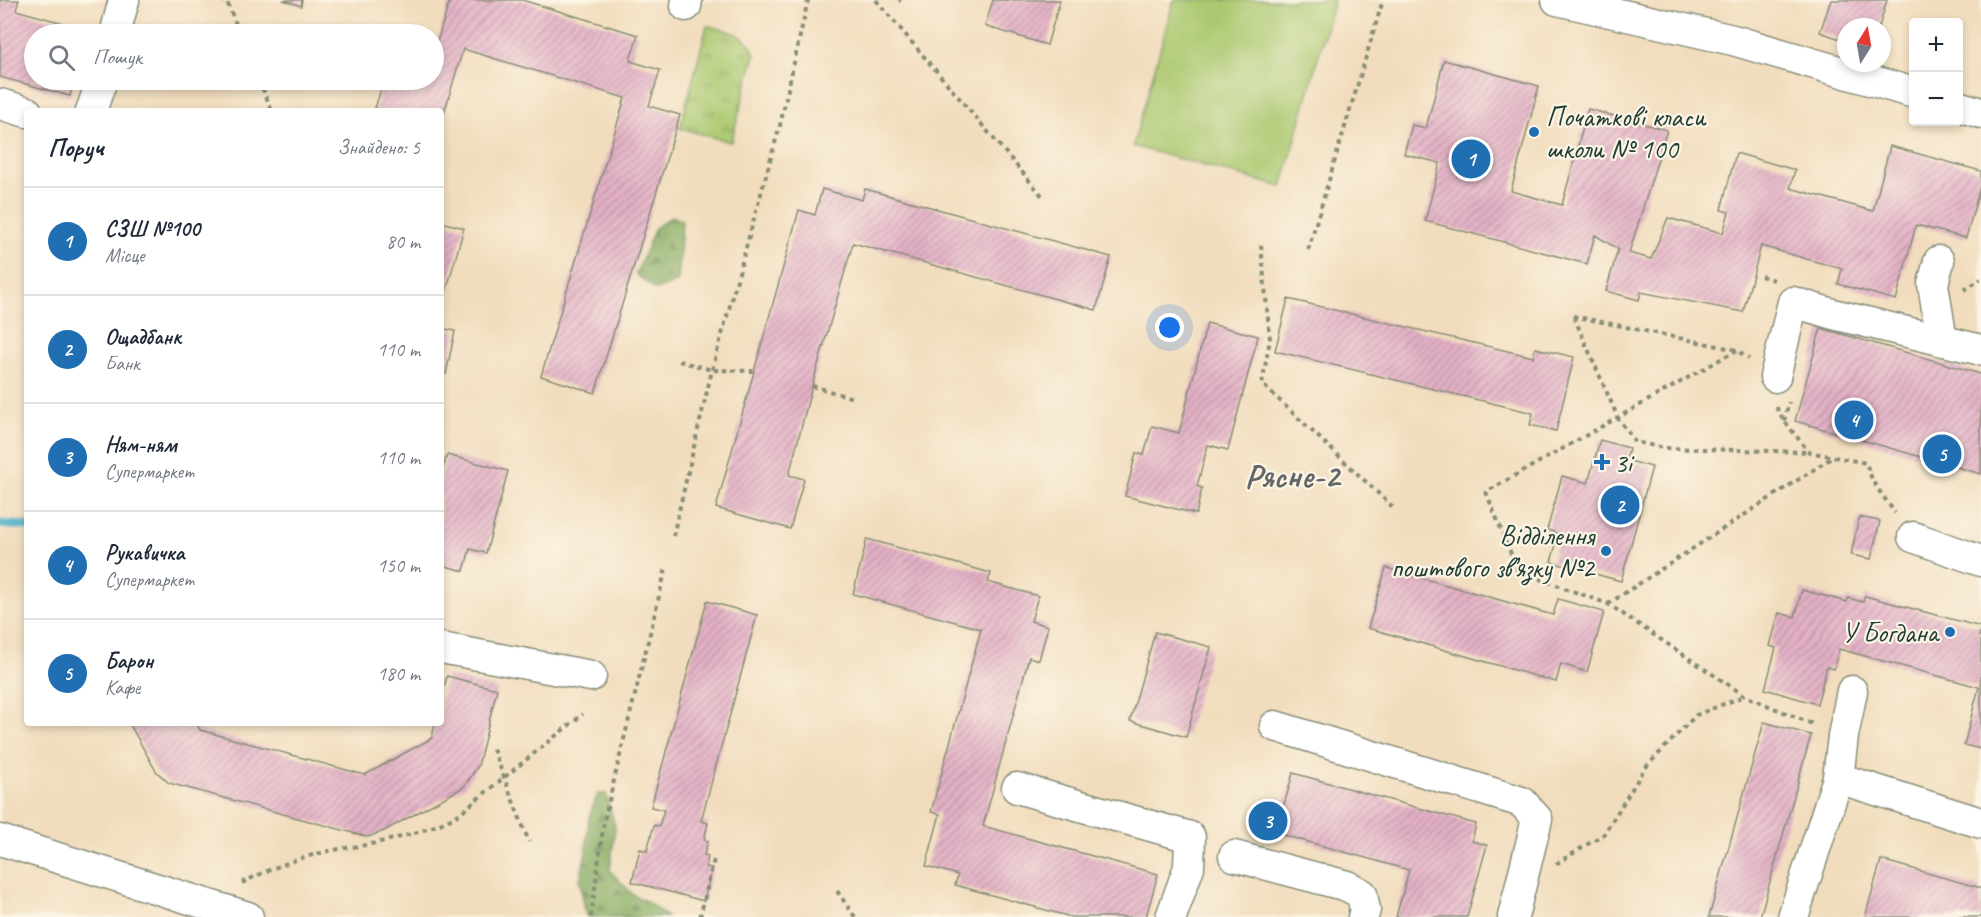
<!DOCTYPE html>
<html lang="uk">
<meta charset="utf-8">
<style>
body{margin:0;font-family:Caveat,sans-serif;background:#f2f2f3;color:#1f2937}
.controls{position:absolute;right:18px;top:18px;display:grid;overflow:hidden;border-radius:6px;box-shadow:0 3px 9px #0003}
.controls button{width:54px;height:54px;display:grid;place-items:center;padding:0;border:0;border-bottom:2px solid #e0e1e3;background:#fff;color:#1f2937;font:30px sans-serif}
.compass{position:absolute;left:1837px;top:18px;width:54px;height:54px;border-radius:50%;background:#fff;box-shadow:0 3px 9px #0003;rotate:11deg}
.you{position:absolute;left:1170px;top:328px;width:21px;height:21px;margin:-15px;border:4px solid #fff;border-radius:50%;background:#1a73e8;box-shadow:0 0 0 9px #1a73e833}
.badge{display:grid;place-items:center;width:39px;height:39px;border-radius:50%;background:#1f6fb2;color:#fff;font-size:20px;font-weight:700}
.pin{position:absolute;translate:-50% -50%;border:3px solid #fff;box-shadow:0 2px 6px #0006}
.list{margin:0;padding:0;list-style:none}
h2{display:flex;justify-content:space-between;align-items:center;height:78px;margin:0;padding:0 24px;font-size:26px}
h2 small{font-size:20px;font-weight:400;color:#747a83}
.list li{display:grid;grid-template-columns:39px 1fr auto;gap:18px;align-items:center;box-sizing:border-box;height:108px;padding:0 24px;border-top:2px solid #e0e1e3}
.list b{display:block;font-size:22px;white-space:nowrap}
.list p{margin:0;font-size:20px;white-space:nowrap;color:#747a83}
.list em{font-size:20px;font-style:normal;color:#747a83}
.icon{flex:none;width:33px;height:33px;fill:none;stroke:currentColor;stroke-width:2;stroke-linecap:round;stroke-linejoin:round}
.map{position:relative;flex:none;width:1981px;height:917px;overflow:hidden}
.search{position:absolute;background:#fff;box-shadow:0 3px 9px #0003;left:24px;top:24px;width:420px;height:66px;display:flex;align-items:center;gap:15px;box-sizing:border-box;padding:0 21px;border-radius:33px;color:#747a83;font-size:22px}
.panel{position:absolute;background:#fff;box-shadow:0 3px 9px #0003;left:24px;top:108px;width:420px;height:618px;border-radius:6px}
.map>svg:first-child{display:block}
.grass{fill:url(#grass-tufts);stroke:#668352;stroke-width:1.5}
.forest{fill:url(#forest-firs);stroke:#54754c;stroke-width:1.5}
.park{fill:#acc971;stroke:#668352;stroke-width:1.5}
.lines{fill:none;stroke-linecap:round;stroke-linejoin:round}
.stream{stroke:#49aec8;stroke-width:9}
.building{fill:url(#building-hatch)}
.minor-casing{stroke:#888d78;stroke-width:33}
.path{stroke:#888d78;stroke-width:4;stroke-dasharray:4.5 4.5;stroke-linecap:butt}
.minor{stroke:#fff;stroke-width:30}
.poi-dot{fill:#1f6fb2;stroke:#fcf5e5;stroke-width:2}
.labels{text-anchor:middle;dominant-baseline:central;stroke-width:4.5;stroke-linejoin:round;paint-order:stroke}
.poi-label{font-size:28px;fill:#1f3d34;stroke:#fcf5e5;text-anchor:start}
.district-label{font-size:34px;font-weight:bold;fill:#646667;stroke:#fcf5e5}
</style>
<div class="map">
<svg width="1981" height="917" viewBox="0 0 1981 917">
<defs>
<pattern id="grass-tufts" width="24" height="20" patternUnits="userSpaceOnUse" patternTransform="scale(1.5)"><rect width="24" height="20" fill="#acc971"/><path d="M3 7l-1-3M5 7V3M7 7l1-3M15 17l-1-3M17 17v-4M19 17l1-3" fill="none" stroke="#8ba45e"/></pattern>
<pattern id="forest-firs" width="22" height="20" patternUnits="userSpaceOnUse" patternTransform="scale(1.5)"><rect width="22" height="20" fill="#89ad63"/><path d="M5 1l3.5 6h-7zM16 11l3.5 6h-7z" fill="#6f8e52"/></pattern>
<pattern id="building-hatch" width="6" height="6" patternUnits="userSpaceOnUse" patternTransform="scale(1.5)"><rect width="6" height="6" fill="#e4b1c6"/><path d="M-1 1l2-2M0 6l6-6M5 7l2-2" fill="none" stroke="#b891a2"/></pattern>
</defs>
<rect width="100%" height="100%" fill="#fcf5e5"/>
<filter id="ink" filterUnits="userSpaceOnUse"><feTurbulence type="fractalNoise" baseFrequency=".0167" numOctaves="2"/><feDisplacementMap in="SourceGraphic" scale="12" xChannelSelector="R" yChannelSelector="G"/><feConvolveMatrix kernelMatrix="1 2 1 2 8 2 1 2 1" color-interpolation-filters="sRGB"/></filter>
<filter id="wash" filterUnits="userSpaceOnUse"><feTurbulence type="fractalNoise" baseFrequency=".008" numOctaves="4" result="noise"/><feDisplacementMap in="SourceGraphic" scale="24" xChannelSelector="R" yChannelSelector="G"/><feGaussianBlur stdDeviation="1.35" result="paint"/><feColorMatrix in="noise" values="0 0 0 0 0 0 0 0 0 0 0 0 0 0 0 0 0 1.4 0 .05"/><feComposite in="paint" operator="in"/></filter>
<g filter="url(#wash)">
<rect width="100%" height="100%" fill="#f1ddbd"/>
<path class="grass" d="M707 26C727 30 747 33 755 54L731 142 680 128Z"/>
<g class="forest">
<polygon points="672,216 682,221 678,281 656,290 636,274 655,228"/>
<polygon points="598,794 606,794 615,827 610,871 632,894 650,904 667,917 588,917 585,911 580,880 586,852 589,817"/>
</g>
<polygon class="park" points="1174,0 1334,0 1282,187 1133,146"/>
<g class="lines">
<polyline class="stream" points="0,524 27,526"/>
</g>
<g id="blocks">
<g class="building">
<polygon points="0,0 19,0 16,10 88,30 87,34 34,34 34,80 74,80 70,96 0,77"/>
<polygon points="283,0 302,0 301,6"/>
<polygon points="450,0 522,0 638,35 630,61 660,70 649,106 680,115 595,393 541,376 625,98 463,49 442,120 441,111 384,111 375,108 384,80 434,80 434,45 436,45"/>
<polygon points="993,0 1060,0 1047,45 985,26"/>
<polygon points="1831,0 1887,0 1879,27 1846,27 1846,41 1820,32"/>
<polygon points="1444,60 1539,86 1511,191 1562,205 1588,109 1667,130 1629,253 1651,259 1668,218 1723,233 1729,212 1721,210 1736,153 1795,170 1790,188 1873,211 1890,146 1981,171 1981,183 1966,238 1916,225 1896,300 1838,284 1842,269 1761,246 1743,312 1641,292 1639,300 1606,291 1618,249 1595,235 1587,264 1425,221 1440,163 1404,154 1412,125 1426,128"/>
<polygon points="822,189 862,200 865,189 1111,257 1096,310 853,243 812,386 789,475 804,479 790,529 716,508 799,210 815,215"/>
<polygon points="441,222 464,228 446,292 441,291"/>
<polygon points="1288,299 1533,357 1535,348 1574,357 1556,431 1530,425 1533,413 1275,351"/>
<polygon points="1207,323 1258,336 1228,450 1208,445 1197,486 1202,488 1196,514 1125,496 1136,453 1144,455 1152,426 1179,433"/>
<polygon points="441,328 455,331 446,374 441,373"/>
<polygon points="1821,328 1981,374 1981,474 1795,421"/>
<polygon points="1600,440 1629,448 1626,460 1652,467 1621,581 1551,562 1559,534 1547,530 1562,476 1588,483"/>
<polygon points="447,455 508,471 486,553 470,549 464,571 441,565 441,476"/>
<polygon points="1859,517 1880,521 1871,559 1851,555"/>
<polygon points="867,539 991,573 988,582 1038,596 1031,621 1048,626 1039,660 1029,657 983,826 1158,874 1146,917 1071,917 955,885 958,875 926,866 940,814 931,812 981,629 853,594"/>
<polygon points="1386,568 1553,615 1558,599 1604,612 1587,672 1561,664 1556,682 1368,628"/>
<polygon points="1802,590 1847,602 1848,598 1863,602 1865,596 1981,627 1979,636 1981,636 1981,749 1964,745 1979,687 1839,649 1834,669 1827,667 1817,704 1765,689 1776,648 1770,646 1779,613 1795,617"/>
<polygon points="707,601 757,615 701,821 708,823 704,840 708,841 704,855 708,856 706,867 712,868 704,901 632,882 640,849 647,851 654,825 659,826 664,810 651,807"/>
<polygon points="1155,632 1211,647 1186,737 1130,721"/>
<polygon points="447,676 497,689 478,766 464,787 384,831 368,837 169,783 156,771 129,723 196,723 200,730 365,775 432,738 435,723 441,723 441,700"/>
<polygon points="1764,722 1811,735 1760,917 1709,917"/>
<polygon points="1293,773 1476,824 1472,841 1487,845 1467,917 1396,917 1409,870 1276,833"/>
<polygon points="1881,860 1981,888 1981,917 1865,917"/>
</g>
</g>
</g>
<g filter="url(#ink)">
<use href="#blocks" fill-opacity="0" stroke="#888d78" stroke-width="1.5"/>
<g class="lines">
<defs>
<g id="minor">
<polyline points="1557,0 1733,40 1914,93"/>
<polyline points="686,6 687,0"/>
<polyline points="115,34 124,0"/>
<polyline points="0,104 27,112"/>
<polyline points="1958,106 1981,113"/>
<polyline points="91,111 102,80"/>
<polyline points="1939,261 1933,284 1942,341"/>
<polyline points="1775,377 1793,302 1833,314 1981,350"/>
<polyline points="1913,537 1981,561"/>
<polyline points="441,648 591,676"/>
<polyline points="1275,726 1522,802 1537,819 1513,917"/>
<polyline points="1838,778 1981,823"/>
<polyline points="1017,788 1190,837 1189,867 1171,917"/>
<polyline points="0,840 248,917"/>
<polyline points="1234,856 1347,886 1362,894 1365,910 1363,917"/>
<polyline points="1793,917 1838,778 1843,736 1852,691"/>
</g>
</defs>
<use href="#minor" class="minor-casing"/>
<g class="path">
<polyline points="220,0 227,2 240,34"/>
<polyline points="876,0 1044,198"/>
<polyline points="899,0 901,1"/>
<polyline points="259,80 272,111"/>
<polyline points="1261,245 1270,339 1262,384 1396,510"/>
<polyline points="1308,250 1383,0"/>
<polyline points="1761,276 1774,280"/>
<polyline points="1964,290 1981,279"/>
<polyline points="1573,316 1737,350 1749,359"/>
<polyline points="1574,317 1618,418 1635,442 1665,448 1808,452"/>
<polyline points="1737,350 1486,492 1518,571 1608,604 1745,696 1815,725"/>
<polyline points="679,361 712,370 753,371"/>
<polyline points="812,386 853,398"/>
<polyline points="1777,407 1778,413 1809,452 1866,463 1873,482 1895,513"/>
<polyline points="1784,421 1789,402"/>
<polyline points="673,536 712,370 780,125 808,0"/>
<polyline points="1608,604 1833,457"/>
<polyline points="493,749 529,842"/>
<polyline points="1556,864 1604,834 1645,768 1696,715 1744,696"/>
<path d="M242 883C267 870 297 858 325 852 340 848 356 847 371 844 400 838 429 830 455 817L583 714"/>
<polyline points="837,891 855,917"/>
<polyline points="591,917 604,821 666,568"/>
<polyline points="700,917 714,859"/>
</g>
<use href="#minor" class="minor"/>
</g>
</g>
<g class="poi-dot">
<circle cx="1534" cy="132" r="6"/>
<path d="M1599 453h6v6h6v6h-6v6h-6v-6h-6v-6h6z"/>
<circle cx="1606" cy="551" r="6"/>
<circle cx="1950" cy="632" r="6"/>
</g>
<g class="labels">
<g class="poi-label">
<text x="1546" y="116">Початкові класи<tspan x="1546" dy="32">школи № 100</tspan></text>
<text x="1614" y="462">3і</text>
<text x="1594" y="535" text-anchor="end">Відділення<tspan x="1594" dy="32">поштового зв’язку №2</tspan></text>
<text x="1938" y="632" text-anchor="end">У Богдана</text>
</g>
<g class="district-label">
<text x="1292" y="475">Рясне-2</text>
</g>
</g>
</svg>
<div class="controls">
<button>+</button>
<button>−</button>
</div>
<svg class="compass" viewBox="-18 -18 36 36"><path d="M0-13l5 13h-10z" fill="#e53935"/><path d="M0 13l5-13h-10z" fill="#747a83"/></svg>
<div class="you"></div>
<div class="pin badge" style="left:1471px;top:159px">1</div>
<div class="pin badge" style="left:1620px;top:505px">2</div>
<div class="pin badge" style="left:1268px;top:821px">3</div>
<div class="pin badge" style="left:1854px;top:420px">4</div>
<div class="pin badge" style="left:1942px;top:454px">5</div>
<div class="search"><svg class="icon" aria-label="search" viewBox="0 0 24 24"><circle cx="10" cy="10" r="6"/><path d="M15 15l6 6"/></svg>Пошук</div>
<section class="panel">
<h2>Поруч<small>Знайдено: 5</small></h2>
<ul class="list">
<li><span class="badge">1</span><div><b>СЗШ №100</b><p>Місце</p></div><em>80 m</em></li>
<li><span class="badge">2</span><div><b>Ощадбанк</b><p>Банк</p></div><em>110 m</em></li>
<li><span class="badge">3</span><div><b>Ням-ням</b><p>Супермаркет</p></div><em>110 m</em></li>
<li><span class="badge">4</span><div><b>Рукавичка</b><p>Супермаркет</p></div><em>150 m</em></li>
<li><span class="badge">5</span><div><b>Барон</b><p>Кафе</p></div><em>180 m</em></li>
</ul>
</section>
</div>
